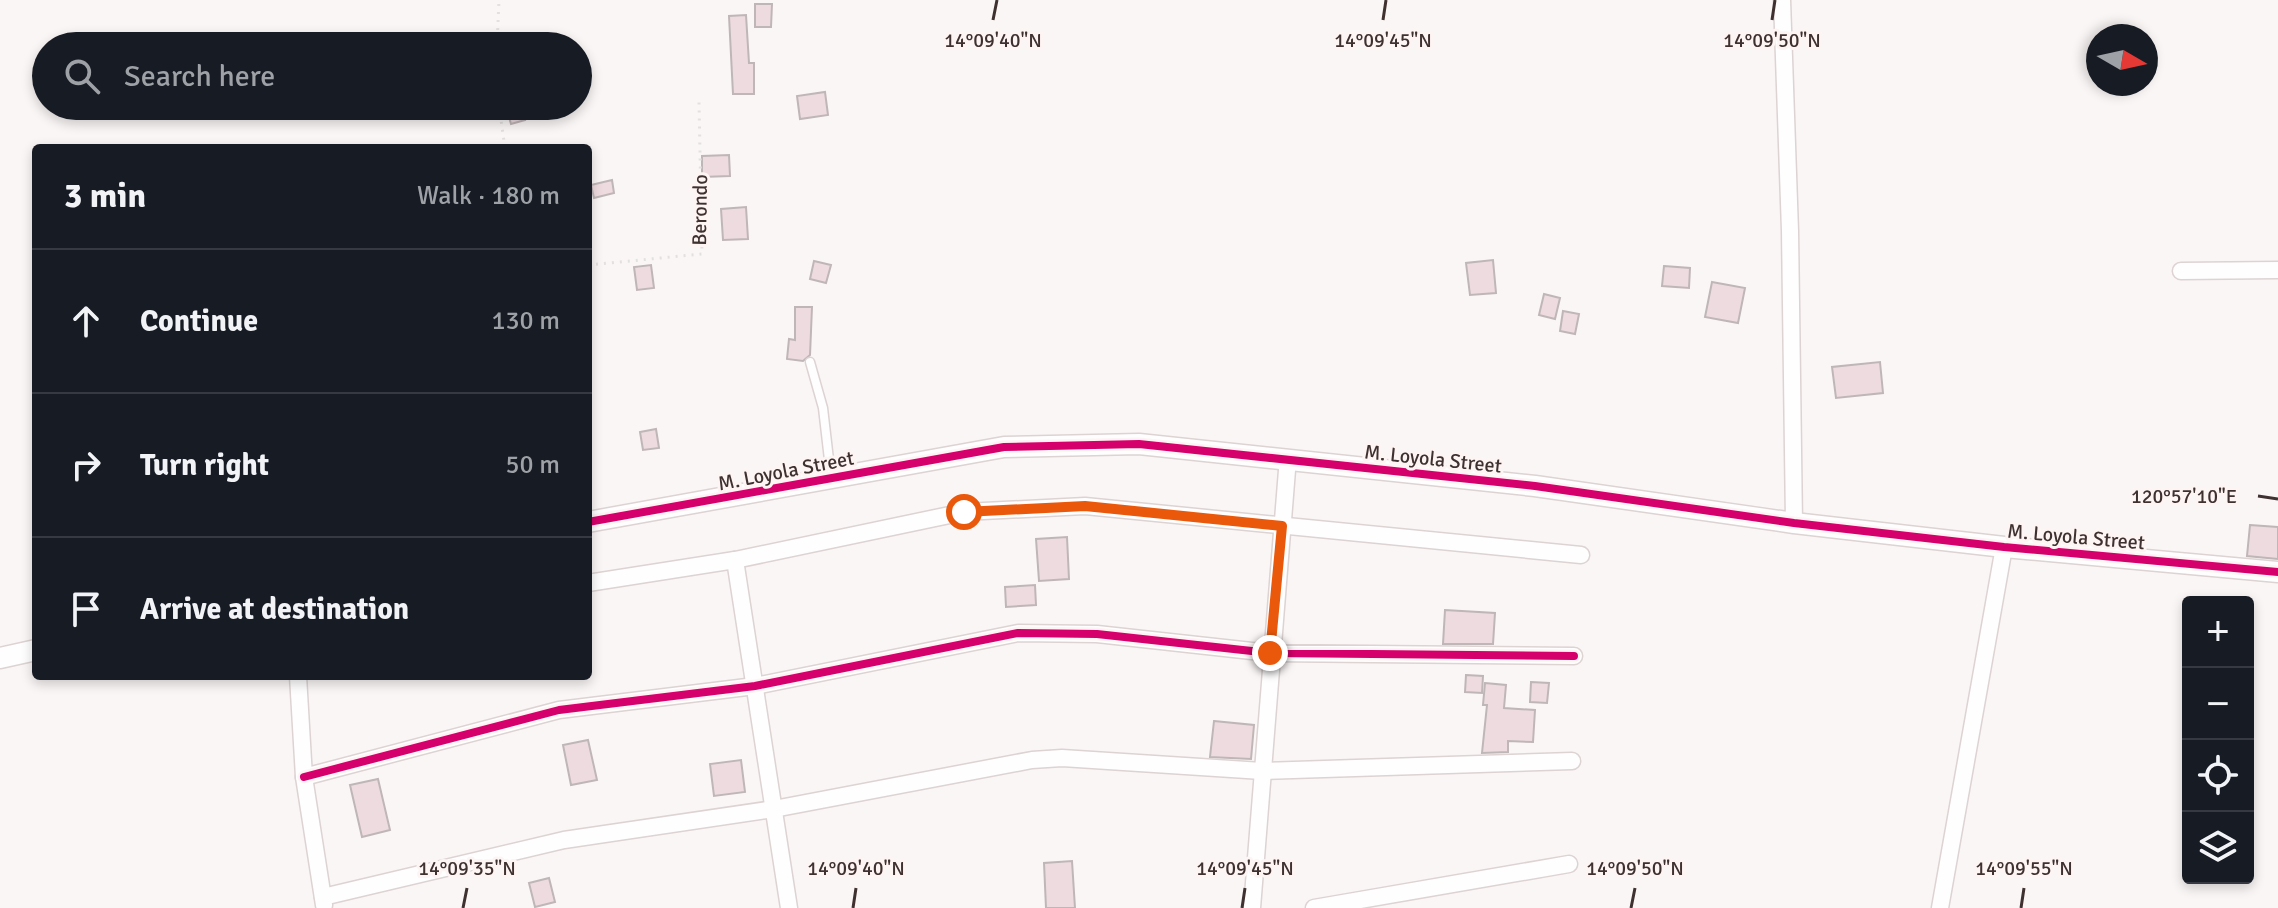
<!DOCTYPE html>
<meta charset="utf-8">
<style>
body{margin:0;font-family:Signika,sans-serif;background:#20242c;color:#f1f3f6}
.controls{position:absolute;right:24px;bottom:24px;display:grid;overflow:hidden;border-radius:8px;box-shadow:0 4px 12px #0003}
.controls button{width:72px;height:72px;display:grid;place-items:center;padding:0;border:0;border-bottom:2px solid #363941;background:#171b24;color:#f1f3f6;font:40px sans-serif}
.compass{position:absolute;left:2086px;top:24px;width:72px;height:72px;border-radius:50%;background:#171b24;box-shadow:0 4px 12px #0003;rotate:99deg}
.stop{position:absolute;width:24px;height:24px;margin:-18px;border:6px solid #ea580c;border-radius:50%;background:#fff}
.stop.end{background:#ea580c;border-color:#fff;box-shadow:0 2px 8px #0008}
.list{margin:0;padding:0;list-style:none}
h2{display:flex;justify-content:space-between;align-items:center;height:104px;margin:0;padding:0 32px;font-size:34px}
h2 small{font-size:26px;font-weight:400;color:#9ea1a6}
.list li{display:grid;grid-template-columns:52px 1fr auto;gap:24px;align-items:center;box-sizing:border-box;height:144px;padding:0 32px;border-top:2px solid #363941}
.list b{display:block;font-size:30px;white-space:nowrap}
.list em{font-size:26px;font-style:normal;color:#9ea1a6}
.icon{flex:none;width:44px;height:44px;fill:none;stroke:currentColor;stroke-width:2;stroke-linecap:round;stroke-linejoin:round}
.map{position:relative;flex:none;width:2278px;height:908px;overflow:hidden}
.search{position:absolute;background:#171b24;box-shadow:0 4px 12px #0003;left:32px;top:32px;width:560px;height:88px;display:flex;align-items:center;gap:20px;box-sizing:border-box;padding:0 28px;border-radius:44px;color:#9ea1a6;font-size:30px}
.panel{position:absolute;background:#171b24;box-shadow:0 4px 12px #0003;left:32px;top:144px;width:560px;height:536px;border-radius:8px}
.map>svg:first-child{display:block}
.building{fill:#eedbdf;stroke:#bfb6b8;stroke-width:2}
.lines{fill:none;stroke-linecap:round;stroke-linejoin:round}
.service-casing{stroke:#ddd3d3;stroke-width:11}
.minor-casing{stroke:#ddd3d3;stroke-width:19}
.tertiary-casing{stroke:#ddd3d3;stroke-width:23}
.path{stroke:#e2e0e0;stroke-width:3;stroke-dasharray:2 6;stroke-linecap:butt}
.service{stroke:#fefefe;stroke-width:8}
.minor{stroke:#fefefe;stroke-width:16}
.tertiary{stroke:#fefefe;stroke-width:20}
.cycleway-casing{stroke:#fdf5f4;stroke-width:13}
.cycleway{stroke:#d6006c;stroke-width:8}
.route{stroke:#ea580c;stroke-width:10}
.ticks{fill:none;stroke:#3f3130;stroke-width:3}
.labels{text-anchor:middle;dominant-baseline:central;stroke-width:6;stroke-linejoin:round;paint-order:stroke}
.street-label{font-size:20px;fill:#3f3130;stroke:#fdf5f4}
.ticks-label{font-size:20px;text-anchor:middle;fill:#3f3130;stroke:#fdf5f4;stroke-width:6;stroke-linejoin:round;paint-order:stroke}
</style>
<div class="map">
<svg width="2278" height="908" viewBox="0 0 2278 908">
<rect width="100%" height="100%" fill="#fbf6f6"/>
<g class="building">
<polygon points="755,4 772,4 771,27 755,27"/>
<polygon points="746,15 749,63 754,63 754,94 733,94 729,16"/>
<polygon points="825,92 828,115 800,119 797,96"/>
<polygon points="521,106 525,120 511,124 507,110"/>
<polygon points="729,155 730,176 702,177 702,156"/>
<polygon points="612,180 614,193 594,198 591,185"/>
<polygon points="746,207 748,239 723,240 721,209"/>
<polygon points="1493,260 1496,293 1470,295 1466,263"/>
<polygon points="814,261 831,265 826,283 810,279"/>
<polygon points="651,265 654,288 637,290 634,267"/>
<polygon points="1664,266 1690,268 1689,288 1662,286"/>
<polygon points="1712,282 1745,288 1738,323 1705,317"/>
<polygon points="1544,294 1560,298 1555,319 1539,315"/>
<polygon points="795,307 812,307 810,355 803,361 787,359 789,339 795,340"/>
<polygon points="1563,311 1579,314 1575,334 1560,331"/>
<polygon points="1880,362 1883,393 1836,398 1832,367"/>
<polygon points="656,429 659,448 643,450 640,432"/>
<polygon points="2250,525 2278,527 2278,559 2247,556"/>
<polygon points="1067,537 1069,579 1039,581 1036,539"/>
<polygon points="1035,585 1036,605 1006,607 1005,587"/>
<polygon points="1445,610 1495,613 1493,644 1443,644"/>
<polygon points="1466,675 1483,676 1482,693 1465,692"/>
<polygon points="1531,682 1549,683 1547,703 1530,702"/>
<polygon points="1485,683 1506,685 1504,708 1535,710 1533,742 1508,741 1508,752 1482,753 1487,705 1483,705"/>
<polygon points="1214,721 1254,725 1251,759 1210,757"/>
<polygon points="588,740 597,780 571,785 563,745"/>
<polygon points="741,760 745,792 714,796 710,764"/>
<polygon points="378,779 390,830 362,837 350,785"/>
<polygon points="1072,861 1075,908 1046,908 1044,863"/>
<polygon points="549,878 555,902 535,907 529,883"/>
</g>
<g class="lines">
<defs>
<polyline id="service" points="810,362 823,408 831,477"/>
<g id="minor">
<polyline points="1782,0 1790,231 1794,523"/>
<polyline points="2181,271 2278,270"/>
<polyline points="735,560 789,908"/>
<polyline points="588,583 735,560 964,512 1085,506 1581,555"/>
<polyline points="298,676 304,777 324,905"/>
<polyline points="304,777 559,710 755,686 1018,633 1097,634 1270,653 1574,656"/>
<polyline points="323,897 564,840 774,809 1032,760 1062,758 1262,771 1572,761"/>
<polyline points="1252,908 1287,470"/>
<polyline points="1314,908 1569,864"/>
<polyline points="1940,908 2004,547"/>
</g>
<g id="tertiary">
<polyline points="588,522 1004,447 1139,444 1535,486 1794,523 2004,547 2278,572"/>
<polyline points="0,658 36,650"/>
</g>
</defs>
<use href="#service" class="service-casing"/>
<use href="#minor" class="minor-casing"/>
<use href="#tertiary" class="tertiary-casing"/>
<g class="path">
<polyline points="497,46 499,0"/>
<polyline points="499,106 505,148"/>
<polyline points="588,265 702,254 699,102"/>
</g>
<use href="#service" class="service"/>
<use href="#minor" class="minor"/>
<use href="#tertiary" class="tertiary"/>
<defs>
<g id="cycleway">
<polyline points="588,522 1004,447 1139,444 1535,486 1794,523 2004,547 2278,572"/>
<polyline points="304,777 559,710 755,686 1018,633 1097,634 1270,653 1574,656"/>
</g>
</defs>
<use href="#cycleway" class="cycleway-casing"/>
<use href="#cycleway" class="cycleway"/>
</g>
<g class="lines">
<polyline class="route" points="964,512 1085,506 1282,526 1270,653"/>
</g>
<path class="ticks" d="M993 20 997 0M1383 20 1386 0M1772 20 1775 0M2258 496 2278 499M463 908 467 888M853 908 856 888M1242 908 1245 888M1631 908 1635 888M2021 908 2024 888"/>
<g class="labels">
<g class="street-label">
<text transform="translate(700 210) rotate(-89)">Berondo</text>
<text transform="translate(1433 459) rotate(6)">M. Loyola Street</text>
<text transform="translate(786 471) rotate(-11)">M. Loyola Street</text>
<text transform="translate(2076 537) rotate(5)">M. Loyola Street</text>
</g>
</g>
<g class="ticks-label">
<text x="993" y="47">14°09'40"N</text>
<text x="1383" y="47">14°09'45"N</text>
<text x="1772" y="47">14°09'50"N</text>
<text x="2184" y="503">120°57'10"E</text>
<text x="467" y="875">14°09'35"N</text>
<text x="856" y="875">14°09'40"N</text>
<text x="1245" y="875">14°09'45"N</text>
<text x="1635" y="875">14°09'50"N</text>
<text x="2024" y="875">14°09'55"N</text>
</g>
</svg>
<div class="controls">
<button>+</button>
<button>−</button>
<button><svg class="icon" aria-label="locate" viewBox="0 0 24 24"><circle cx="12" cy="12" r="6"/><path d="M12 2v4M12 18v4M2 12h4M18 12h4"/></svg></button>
<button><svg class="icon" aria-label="layers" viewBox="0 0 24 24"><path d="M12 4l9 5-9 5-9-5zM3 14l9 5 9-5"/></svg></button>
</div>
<svg class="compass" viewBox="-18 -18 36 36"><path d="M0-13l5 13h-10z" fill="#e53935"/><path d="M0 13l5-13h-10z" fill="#9ea1a6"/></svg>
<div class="stop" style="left:964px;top:512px"></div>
<div class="stop end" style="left:1270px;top:653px"></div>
<div class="search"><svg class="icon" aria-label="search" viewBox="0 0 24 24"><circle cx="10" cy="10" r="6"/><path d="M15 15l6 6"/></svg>Search here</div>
<section class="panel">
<h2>3 min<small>Walk · 180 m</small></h2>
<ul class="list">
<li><svg class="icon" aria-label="ahead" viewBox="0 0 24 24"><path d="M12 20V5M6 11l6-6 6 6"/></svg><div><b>Continue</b></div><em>130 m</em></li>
<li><svg class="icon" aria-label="right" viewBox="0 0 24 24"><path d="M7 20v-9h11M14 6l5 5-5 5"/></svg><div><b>Turn right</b></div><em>50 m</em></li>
<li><svg class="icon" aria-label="arrive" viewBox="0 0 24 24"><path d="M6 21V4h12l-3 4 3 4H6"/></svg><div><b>Arrive at destination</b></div></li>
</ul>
</section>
</div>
